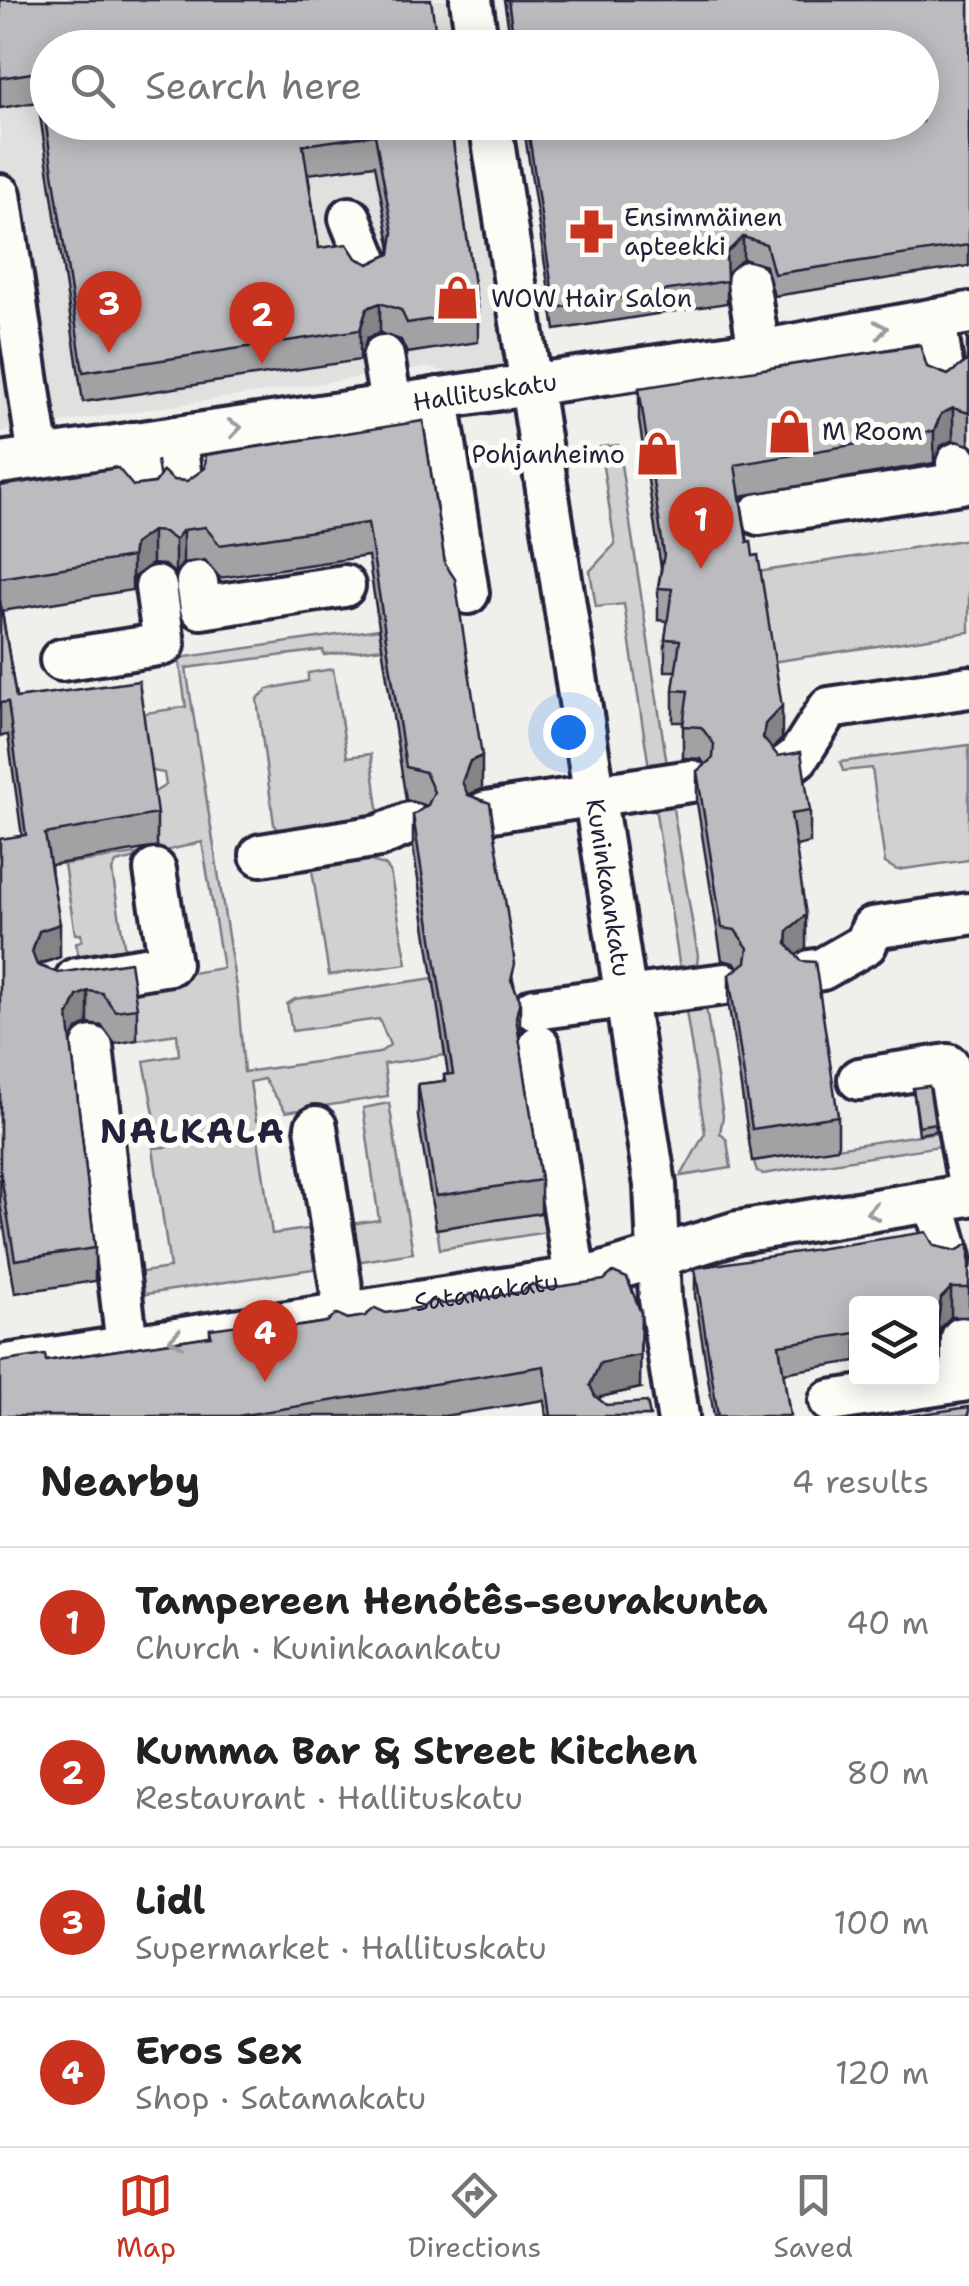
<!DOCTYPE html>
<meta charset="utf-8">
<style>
body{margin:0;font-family:"Shantell Sans",sans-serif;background:#f2f2f2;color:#222}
.controls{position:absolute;right:30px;bottom:30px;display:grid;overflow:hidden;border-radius:10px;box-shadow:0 5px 25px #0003}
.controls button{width:90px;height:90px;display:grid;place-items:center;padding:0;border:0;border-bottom:2px solid #e0e0e0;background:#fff;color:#222;font:50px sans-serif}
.you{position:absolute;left:568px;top:732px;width:35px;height:35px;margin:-25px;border:8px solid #fff;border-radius:50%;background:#1a73e8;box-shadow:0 0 0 15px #1a73e833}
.badge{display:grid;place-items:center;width:65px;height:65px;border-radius:50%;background:#c8321e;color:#fff;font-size:32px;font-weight:700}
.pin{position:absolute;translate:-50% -82px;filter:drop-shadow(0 2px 5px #0008)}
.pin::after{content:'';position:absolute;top:52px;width:35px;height:30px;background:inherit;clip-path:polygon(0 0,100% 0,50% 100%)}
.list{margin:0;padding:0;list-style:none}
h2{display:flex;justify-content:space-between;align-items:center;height:130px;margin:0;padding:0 40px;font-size:42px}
h2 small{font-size:32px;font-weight:400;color:#767676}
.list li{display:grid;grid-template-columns:65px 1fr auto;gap:30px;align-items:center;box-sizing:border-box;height:150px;padding:0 40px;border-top:2px solid #e0e0e0}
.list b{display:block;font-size:38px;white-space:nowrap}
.list p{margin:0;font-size:32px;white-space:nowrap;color:#767676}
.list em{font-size:32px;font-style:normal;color:#767676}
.icon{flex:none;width:55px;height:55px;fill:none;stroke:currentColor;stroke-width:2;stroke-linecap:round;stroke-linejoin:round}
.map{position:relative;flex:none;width:969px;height:1416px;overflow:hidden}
.search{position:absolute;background:#fff;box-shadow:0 5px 25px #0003;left:30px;right:30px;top:30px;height:110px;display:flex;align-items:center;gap:25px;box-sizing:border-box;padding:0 35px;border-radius:55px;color:#767676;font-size:38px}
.sheet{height:730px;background:#fff}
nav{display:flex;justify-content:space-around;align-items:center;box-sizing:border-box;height:140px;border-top:2px solid #e0e0e0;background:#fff;font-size:28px;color:#767676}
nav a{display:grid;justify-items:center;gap:5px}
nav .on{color:#c8321e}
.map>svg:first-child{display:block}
.built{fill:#e0e0df}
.green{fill:#d2d1d1;stroke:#7a7a86;stroke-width:2.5}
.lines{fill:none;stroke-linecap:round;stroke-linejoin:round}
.minor-casing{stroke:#22223b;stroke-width:48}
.minor{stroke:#fdfcf7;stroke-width:40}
.wall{fill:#a2a2a5;stroke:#22223b;stroke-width:2.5;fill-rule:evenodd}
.shaded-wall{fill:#848486;stroke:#22223b;stroke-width:2.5}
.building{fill:#bcbcc0;stroke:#22223b;stroke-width:2.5;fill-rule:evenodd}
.oneway{stroke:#9a9aa2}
.labels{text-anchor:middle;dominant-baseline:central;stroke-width:10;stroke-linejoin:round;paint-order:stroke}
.poi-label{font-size:25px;fill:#22223b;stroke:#fdfcf7;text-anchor:start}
.street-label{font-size:25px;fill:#22223b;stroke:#fdfcf7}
.district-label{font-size:35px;font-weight:bold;letter-spacing:2.5px;fill:#22223b;stroke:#fdfcf7}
</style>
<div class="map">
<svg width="969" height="1416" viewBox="0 0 969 1416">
<rect width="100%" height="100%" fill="#f0efec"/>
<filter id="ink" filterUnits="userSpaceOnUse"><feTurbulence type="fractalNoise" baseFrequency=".01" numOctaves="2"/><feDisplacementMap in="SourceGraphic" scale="20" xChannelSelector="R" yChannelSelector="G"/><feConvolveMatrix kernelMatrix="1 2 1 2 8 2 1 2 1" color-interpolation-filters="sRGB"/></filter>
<g filter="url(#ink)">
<polygon class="built" points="0,0 456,0 463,47 48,48 48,122 475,123 510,366 467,377 427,367 0,432"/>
<g class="green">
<polygon points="618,445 668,771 650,774 624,604 596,607 590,571 615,544 600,447"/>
<polygon points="969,539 969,632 765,663 751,573"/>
<polygon points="379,629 383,648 324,655 323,650 186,668 238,1000 244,1072 379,1053 390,1045 379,1019 292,1031 287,1004 295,999 434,978 445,1055 384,1064 388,1096 286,1112 264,1079 250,1082 256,1121 277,1119 278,1128 257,1132 272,1234 321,1227 326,1267 132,1296 129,1274 170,1268 153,1148 175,1146 176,1137 159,1140 144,1061 179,1055 177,1034 137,1040 128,983 223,968 202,842 116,863 112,871 126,957 81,971 76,943 82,940 81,934 75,934 64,864 158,851 150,795 166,785 164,773 147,770 139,714 186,707 179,658"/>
<polygon points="333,669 347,757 371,754 379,816 377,820 281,834 274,824 257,699 268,689 308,681 308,673"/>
<polygon points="969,745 969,860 897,870 885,863 872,768 843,771 840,762"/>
<polygon points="670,791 698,956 695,980 682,982 653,794"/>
<polygon points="367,860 385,865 390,871 407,964 329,975 312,870"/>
<polygon points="704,995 723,1116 720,1133 727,1140 731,1168 681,1176 705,1133 684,998"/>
<polygon points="389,1103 413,1253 349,1263 343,1225 379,1220 363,1108"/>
<polygon points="944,1131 940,1146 763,1174 757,1172 754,1161"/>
<polygon points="546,1212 547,1232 440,1249 437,1229"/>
</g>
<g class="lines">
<defs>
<g id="minor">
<polyline points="471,0 478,48"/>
<path id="s1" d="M490 122 655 1185 660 1299 678 1416"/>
<polyline points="0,195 39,457"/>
<polyline points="350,218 371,270"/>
<polyline points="748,282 759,351"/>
<polyline points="935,319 945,384"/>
<polyline points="383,356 391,404"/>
<polyline points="438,398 468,593"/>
<polyline points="175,437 183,491"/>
<polyline points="133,443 141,497"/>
<path id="s2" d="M0 463 759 351 969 313"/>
<polyline points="759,514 961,483 957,463"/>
<polyline points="197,582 201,608 344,586"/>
<polyline points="61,660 164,644 156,587"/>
<polyline points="786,766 798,757 829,708 969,687"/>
<polyline points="486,812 691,781"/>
<polyline points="261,855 379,836 410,823"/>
<polyline points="810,971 822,969 866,944 872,928 969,914"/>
<polyline points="76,979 170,964 155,870"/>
<polyline points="534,1009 725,984"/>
<polyline points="539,1046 575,1278"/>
<polyline points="92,1047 127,1346"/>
<polyline points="859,1079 948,1065 969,1185"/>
<polyline points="316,1127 345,1313"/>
<polyline points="934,1201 950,1257"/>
<path id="s3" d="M0 1366 600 1274 738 1232 969 1195"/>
<polyline points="830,1401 962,1381 962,1338"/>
</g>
</defs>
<use href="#minor" class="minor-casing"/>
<use href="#minor" class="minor"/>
</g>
<g class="wall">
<path d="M0 0 450 122 478 312V342L407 353 401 340 380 333 367 338 360 360 83 402 38 102 0 108ZM375 165 391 249 390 254 369 264 356 258 319 248 308 174Z"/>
<polygon points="504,0 969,0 969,266 774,296 766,266 743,259 727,273 727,303 555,330 523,122 922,122 922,48 512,48"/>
<polygon points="969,339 969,445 953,440 941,446 934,463 740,496 782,739 772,749 810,811 810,843 796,846 806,948 796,955 838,1116 838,1148 752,1161 729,1007 729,975 739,968 735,963 722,960 697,803 697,771 705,765 701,759 683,758 683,722 673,722 673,690 676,671 665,671 665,639 668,621 658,620 658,588 661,568 639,420 639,388 927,367 948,375 967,361"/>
<polygon points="423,421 445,564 482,789 470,795 515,988 520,1033 519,1038 541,1180 541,1213 436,1229 418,1117 418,1084 444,1081 444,1075 448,1074 413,847 413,815 426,807 425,805 406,800 368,556 220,578 205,560 183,563 175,573 164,565 152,564 134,577 132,590 2,611 16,698 157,814 157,847 51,865 60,957 39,965 137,1008 137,1040 115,1044 102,1026 88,1024 77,1029 71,1042 95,1248 95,1281 15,1293 0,1203 0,839 22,836 8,735 0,736 0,486 133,486 173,480 187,481"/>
<polygon points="913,1088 935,1123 935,1131 919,1134"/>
<polygon points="969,1239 969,1317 951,1317 941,1327 938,1349 932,1350 932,1304 856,1304 856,1361 783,1373 790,1416 714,1416 695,1296 695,1268 934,1246 956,1251 968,1244"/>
<polygon points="386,1313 640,1388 600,1397 599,1400 606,1405 650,1416 546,1416 544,1400 444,1416 0,1416 0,1362 46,1361 210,1336 210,1329 288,1328"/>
</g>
<g class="shaded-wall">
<polygon points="743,237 743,259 726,274 726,253"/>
<polygon points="380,303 380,333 367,338 360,360 360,330 367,308"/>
<polygon points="953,408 953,440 941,446 934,463 934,431 941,414"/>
<polygon points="183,530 183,563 175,573 175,540"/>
<polygon points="152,531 152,564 134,577 132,590 132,557 134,544"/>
<polygon points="782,706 782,739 765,756 763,738 765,724"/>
<polygon points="482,756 482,789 470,794 462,815 462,782 470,761"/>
<polygon points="806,915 806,948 788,962 787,944 788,930"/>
<polygon points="60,924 60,957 39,964 32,985 32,952 39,931"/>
<polygon points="88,991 88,1024 77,1029 68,1049 68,1016 77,996"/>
<polygon points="520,1000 520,1033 516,1050 516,1017"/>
<polygon points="951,1288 951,1317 941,1327 938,1349 938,1320 941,1298"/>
<polygon points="641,1313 640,1388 600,1397 592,1416 590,1385 600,1363"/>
</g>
<g class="building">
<path d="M0 0H431L438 48H48V122H450L478 312 407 323 401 310 380 303 367 308 360 330 83 372 38 72 0 78ZM375 135 393 232 390 254 369 264 356 258 347 244 319 248 303 145Z"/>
<polygon points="508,0 969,0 969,245 774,274 766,244 743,237 726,253 727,281 555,308 527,122 922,122 922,48 515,48"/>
<polygon points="967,339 969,339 969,413 953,408 941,414 934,431 735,465 747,542 751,541 753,556 758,555 782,706 765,724 763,738 778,756 801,752 810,811 791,814 806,915 788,930 787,944 801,961 815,962 838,1116 752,1129 729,975 746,962 748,948 735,930 722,928 697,771 713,758 714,744 701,727 683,726 688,691 673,690 680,640 665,639 672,589 658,588 664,554 639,388 920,345 927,367 948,375 967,361"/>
<polygon points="423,421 445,564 455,579 482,756 470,761 462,782 468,795 490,803 515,964 511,980 520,1000 516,1017 541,1180 436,1196 418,1084 445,1081 444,1075 453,1074 413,815 428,805 434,792 425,772 406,767 368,523 220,545 205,527 183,530 175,540 164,532 152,531 134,544 132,557 0,578 0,486 118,468 133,486 155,483 163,471 173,480 187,481 205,468 206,455"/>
<polygon points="0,600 16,698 139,681 157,814 45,834 60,924 39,931 32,952 37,965 58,973 130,962 137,1008 115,1011 102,993 88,991 77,996 68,1016 95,1248 15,1260 0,1170 0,839 26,835 8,702 0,703"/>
<polygon points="929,1086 935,1123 919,1126 913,1088"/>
<polygon points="926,1232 934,1246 956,1251 968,1244 969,1239 969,1288 951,1288 941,1298 938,1320 932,1321 932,1304 856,1304 856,1333 779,1345 790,1416 718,1416 695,1268"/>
<polygon points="613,1272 627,1278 641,1313 640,1355 600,1363 590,1385 595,1396 606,1405 647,1402 650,1416 551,1416 544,1366 238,1416 0,1416 0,1362 45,1355 46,1361 211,1336 210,1329 254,1323 255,1330 288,1328 327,1322 337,1314 348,1319 365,1316 375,1308 386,1313 423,1307 432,1300 443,1304 461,1301 470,1294 482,1298 522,1292 532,1284 543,1289 604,1280"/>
<polygon points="969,1407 969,1416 909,1416"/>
</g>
<defs><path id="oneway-chevron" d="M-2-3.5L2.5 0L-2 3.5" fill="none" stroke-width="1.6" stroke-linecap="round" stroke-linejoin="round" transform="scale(2.5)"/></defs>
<g class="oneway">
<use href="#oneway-chevron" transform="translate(881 329) rotate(-10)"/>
<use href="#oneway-chevron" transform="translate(235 428) rotate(-8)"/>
<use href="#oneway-chevron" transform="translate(873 1212) rotate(171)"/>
<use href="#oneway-chevron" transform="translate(176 1339) rotate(171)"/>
</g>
</g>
<defs>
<symbol id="pharmacy-bare" viewBox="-9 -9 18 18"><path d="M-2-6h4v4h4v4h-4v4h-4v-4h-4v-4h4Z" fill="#c8321e" stroke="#fdfcf7" stroke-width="2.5" paint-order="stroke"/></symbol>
<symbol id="shop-bare" viewBox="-9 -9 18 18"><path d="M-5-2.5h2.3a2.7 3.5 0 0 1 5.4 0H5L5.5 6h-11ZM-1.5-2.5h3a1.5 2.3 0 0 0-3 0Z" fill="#c8321e" stroke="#fdfcf7" stroke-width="2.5" paint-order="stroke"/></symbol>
</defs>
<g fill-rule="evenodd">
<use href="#pharmacy-bare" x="560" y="200" width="63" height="63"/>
<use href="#shop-bare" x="426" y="266" width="63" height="63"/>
<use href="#shop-bare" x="758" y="400" width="63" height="63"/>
<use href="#shop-bare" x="626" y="422" width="63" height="63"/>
</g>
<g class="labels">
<g class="poi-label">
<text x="624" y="217">Ensimmäinen<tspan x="624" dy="29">apteekki</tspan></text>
<text x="491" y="298">WOW Hair Salon</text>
<text x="822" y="431">M Room</text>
<text x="625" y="454" text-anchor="end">Pohjanheimo</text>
</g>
<g class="street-label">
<text stroke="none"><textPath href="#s2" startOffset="490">Hallituskatu</textPath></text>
<text stroke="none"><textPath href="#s1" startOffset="775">Kuninkaankatu</textPath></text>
<text stroke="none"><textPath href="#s3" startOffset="492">Satamakatu</textPath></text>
</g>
<g class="district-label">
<text x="193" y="1130">NALKALA</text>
</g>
</g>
</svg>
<div class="controls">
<button><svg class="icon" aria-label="layers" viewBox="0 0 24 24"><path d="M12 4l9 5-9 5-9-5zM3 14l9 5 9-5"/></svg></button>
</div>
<div class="you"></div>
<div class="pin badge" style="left:701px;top:569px">1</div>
<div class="pin badge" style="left:262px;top:364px">2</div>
<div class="pin badge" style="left:109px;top:353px">3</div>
<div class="pin badge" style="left:265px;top:1382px">4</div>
<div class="search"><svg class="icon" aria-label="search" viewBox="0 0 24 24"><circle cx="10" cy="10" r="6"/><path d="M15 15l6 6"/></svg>Search here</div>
</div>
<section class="sheet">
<h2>Nearby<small>4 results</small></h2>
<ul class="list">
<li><span class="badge">1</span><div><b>Tampereen Henótês-seurakunta</b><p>Church · Kuninkaankatu</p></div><em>40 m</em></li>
<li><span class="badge">2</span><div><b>Kumma Bar &amp; Street Kitchen</b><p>Restaurant · Hallituskatu</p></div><em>80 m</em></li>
<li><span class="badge">3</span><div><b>Lidl</b><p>Supermarket · Hallituskatu</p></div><em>100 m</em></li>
<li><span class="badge">4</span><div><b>Eros Sex</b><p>Shop · Satamakatu</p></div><em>120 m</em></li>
</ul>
</section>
<nav>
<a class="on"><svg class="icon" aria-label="map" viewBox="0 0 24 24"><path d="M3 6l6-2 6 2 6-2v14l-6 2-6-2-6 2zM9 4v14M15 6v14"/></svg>Map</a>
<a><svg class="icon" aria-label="directions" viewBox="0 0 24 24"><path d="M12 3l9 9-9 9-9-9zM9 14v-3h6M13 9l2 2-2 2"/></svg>Directions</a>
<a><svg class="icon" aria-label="saved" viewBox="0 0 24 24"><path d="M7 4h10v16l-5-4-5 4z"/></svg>Saved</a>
</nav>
